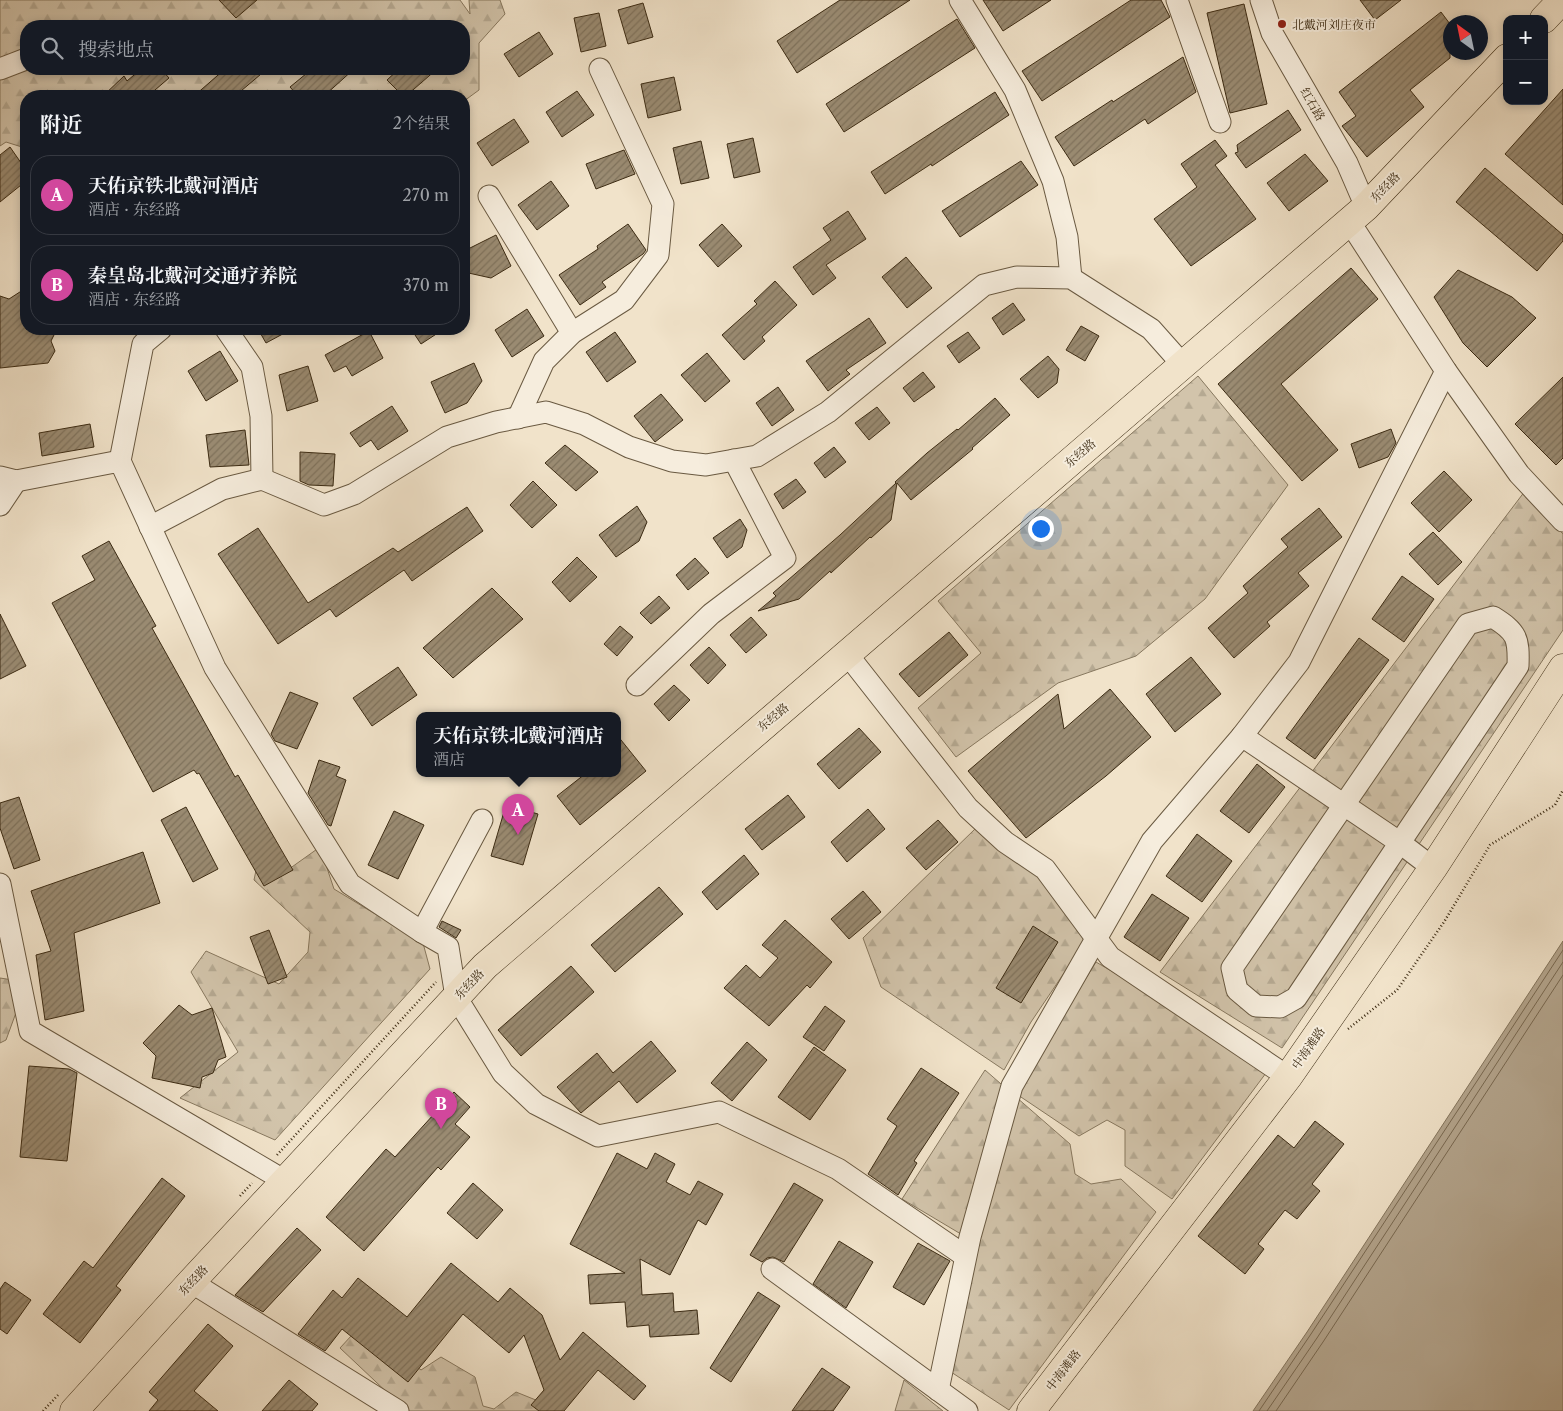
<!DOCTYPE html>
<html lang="zh">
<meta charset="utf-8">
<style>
body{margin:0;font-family:"Libre Caslon Text","Noto Serif SC",serif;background:#242831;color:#f1f3f6}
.controls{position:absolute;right:15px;top:15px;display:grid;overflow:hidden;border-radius:10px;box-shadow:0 2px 8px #0003}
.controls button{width:45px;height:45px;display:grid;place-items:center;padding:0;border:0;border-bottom:1px solid #363941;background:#171b24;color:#f1f3f6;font:25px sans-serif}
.compass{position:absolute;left:1443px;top:15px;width:45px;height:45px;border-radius:50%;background:#171b24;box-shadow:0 2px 8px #0003;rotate:327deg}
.you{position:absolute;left:1040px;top:528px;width:18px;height:18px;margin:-12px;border:4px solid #fff;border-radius:50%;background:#1a73e8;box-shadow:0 0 0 8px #1a73e833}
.badge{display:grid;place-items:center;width:32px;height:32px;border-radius:50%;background:#db2777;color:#fff;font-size:16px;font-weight:700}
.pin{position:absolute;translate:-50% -41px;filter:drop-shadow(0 1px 2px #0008)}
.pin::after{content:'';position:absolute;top:26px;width:18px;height:15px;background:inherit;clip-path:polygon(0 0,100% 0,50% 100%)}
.popup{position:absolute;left:416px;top:712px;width:205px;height:65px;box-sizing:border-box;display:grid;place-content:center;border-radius:10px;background:#171b24;filter:drop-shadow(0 1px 4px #0005);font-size:16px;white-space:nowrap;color:#9ea1a6}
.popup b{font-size:19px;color:#f1f3f6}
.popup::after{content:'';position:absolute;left:50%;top:100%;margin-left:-10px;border:10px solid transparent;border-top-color:#171b24}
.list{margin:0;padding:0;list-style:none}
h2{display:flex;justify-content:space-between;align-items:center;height:65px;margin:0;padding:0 20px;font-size:21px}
h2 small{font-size:16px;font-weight:400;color:#9ea1a6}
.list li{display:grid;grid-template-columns:32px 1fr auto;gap:15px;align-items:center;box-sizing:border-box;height:80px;margin:0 10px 10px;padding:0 10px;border:1px solid #363941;border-radius:20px}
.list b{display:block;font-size:19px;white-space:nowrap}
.list p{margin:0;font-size:16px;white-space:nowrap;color:#9ea1a6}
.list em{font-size:16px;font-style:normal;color:#9ea1a6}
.icon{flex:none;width:28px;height:28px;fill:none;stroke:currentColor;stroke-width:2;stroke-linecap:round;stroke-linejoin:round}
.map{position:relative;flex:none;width:1563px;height:1411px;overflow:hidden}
.search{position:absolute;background:#171b24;box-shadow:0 2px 8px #0003;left:20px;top:20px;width:450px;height:55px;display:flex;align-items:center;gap:12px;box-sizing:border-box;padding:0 18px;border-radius:20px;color:#9ea1a6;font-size:19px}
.panel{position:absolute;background:#171b24;box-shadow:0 2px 8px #0003;left:20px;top:90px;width:450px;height:245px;border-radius:20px}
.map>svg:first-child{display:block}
.forest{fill:url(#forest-firs);stroke:#87785f;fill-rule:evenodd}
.water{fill:#b3a48c;stroke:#83745c}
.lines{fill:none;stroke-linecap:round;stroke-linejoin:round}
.shore{stroke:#786850;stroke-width:1}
.building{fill:url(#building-hatch);stroke:#3c2b13}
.minor-casing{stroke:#695941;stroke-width:23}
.major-casing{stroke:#3c2b13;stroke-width:29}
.path{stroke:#3c2b13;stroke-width:2.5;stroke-dasharray:1 2.5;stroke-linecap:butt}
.minor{stroke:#f6eddd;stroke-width:21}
.major{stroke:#f1e3ca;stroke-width:28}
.poi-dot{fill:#8f2418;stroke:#f6eddd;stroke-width:2}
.labels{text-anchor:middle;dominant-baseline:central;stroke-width:4;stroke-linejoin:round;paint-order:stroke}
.poi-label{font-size:12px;fill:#3c2b13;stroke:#f6eddd;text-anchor:start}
.street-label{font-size:12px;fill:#3c2b13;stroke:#f6eddd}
</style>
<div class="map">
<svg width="1563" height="1411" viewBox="0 0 1563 1411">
<defs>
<pattern id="forest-firs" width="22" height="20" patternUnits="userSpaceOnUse" patternTransform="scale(1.25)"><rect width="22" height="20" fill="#d2c4ab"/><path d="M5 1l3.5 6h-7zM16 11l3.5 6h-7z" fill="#b5a992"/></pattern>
<pattern id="building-hatch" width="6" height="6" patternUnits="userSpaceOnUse" patternTransform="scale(1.25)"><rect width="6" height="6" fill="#9a8b72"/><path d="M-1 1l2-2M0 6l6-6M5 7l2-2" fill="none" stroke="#7f725c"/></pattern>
</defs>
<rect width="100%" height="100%" fill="#f1e3ca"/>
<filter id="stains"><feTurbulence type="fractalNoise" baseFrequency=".004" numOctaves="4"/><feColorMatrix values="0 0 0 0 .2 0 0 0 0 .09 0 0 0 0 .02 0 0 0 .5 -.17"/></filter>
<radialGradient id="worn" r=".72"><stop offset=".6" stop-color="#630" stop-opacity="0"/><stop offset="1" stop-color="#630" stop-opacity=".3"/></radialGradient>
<g class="forest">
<path d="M0 0H460L470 14 469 0H500L505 14 479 43V90L464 101V96H26V151L25 148 6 142 0 146ZM26 26H464V69H26Z"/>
<polygon points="1198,376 1288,485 1205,599 1136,656 1058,683 956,757 918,708 981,653 938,601"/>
<polygon points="1525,491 1563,534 1563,630 1282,1048 1160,972"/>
<polygon points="975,829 1035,873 1089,936 1031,1022 1004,1070 881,987 863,938"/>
<polygon points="320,847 334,889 423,943 430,969 275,1140 180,1098 238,1052 191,972 206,951 279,984 308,952 310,932 254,880 260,851 282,874"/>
<polygon points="1096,962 1272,1065 1172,1199 1125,1166 1125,1130 1107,1120 1079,1136 1015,1093"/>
<polygon points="0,978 13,980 17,1010 6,1040 0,1043"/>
<polygon points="985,1070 1070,1144 1075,1174 1091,1184 1121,1179 1156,1212 1009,1410 951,1372 976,1243 902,1199"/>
<polygon points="363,1323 421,1370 441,1357 475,1377 483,1406 494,1409 516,1392 563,1411 383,1411 393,1398 340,1348"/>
<polygon points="904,1380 943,1411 895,1411"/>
</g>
<polygon class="water" points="1563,941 1563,1411 1253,1411 1307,1332"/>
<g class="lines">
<g class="shore">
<polyline points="1259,1411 1311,1334 1563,950"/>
<polyline points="1267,1411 1317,1338 1563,962"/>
<polyline points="1276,1411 1323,1342 1563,975"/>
</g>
</g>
<g class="building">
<polygon points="219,0 257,0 236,18"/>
<polygon points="840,0 910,0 797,73 777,41"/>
<polygon points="983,0 1051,0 1003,31"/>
<polygon points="1131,0 1161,0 1170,17 1042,101 1022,71"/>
<polygon points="1360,0 1401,0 1375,20"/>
<polygon points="643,3 653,37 628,44 618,10"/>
<polygon points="1244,4 1267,104 1230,113 1207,13"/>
<polygon points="1441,12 1450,24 1450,58 1410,90 1424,107 1367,157 1342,126 1356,116 1339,92"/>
<polygon points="599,13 606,46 581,52 574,18"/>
<polygon points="957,19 975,48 844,132 826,104"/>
<polygon points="539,32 553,54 519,77 504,54"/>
<polygon points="1183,57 1196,92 1148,124 1145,119 1074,166 1055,137 1112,100 1113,102"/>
<polygon points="141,69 161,69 169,78 148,96 103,96 124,76 127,81"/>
<polygon points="225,69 267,69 235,96 194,96"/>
<polygon points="312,69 354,69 324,96 298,96 290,87"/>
<polygon points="399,69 437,69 406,96 403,96 387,80"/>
<polygon points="674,77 681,110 648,118 641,84"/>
<polygon points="1563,89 1563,205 1505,154"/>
<polygon points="577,91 594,115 562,137 546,112"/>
<polygon points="995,92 1009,115 932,166 931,164 885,194 871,172"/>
<polygon points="1288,110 1301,130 1246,168 1235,153 1238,152 1237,145"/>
<polygon points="514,119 529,142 492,166 477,143"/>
<polygon points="753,138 760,172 734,178 727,144"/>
<polygon points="1215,140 1227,156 1215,165 1256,219 1191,266 1154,219 1197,187 1181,164"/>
<polygon points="701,141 709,178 681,184 673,148"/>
<polygon points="10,147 26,170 26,181 0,202 0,155"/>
<polygon points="624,150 635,174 596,189 586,164"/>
<polygon points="1305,154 1328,181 1289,211 1267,183"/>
<polygon points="1021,161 1038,185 960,237 942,211"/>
<polygon points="1485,168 1563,235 1563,241 1537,271 1456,202"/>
<polygon points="551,181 569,206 537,230 518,205"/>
<polygon points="848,211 866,239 826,265 836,278 813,295 793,267 831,240 823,228"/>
<polygon points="628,224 646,250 643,254 602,282 606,287 580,305 559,275 598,249 597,246"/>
<polygon points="722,224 742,246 718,267 699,245"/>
<polygon points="496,235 511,266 491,278 464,272 464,251"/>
<polygon points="906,257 932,288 907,308 882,277"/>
<polygon points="1351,268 1378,299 1281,384 1338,450 1302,481 1218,384"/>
<polygon points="1458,270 1512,297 1536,318 1487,367 1463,343 1434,297"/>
<polygon points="775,281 797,305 762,337 765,341 744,360 722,335 757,304 754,301"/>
<polygon points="26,288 26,329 57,329 51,341 55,351 48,363 0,368 0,296 9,299"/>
<polygon points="1013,303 1025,320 1003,335 992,318"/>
<polygon points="527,309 544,336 512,357 495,330"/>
<polygon points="869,318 886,343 846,370 850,374 828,391 806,361"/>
<polygon points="1081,326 1099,336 1085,361 1066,350"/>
<polygon points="258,329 292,329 266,343"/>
<polygon points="411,329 444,329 421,344"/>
<polygon points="369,331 383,358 352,376 346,366 334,372 325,355"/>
<polygon points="615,332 636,362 607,382 586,352"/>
<polygon points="968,332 980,348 959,363 947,346"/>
<polygon points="220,351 238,381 206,401 188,371"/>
<polygon points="707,353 730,381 705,402 681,375"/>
<polygon points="1048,356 1059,369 1057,383 1038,398 1020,379"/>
<polygon points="474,363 482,381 467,403 445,413 431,382"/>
<polygon points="308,366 318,401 287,411 279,375"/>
<polygon points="923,372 935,387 914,402 903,388"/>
<polygon points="1563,377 1563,458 1556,465 1515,424"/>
<polygon points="778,387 794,410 772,426 756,403"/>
<polygon points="661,394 683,420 655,442 634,416"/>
<polygon points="995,398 1010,415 972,448 973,449 911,500 897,483 891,520 871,538 870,537 831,573 830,571 799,599 758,611 776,596 773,593 840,535 896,483 895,482 927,453 957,429 958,430"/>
<polygon points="392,406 408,431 378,450 371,440 360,447 350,433"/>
<polygon points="877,407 890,423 869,440 855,423"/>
<polygon points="90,424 94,447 42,456 39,433"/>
<polygon points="1391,429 1396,443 1388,457 1359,468 1351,444"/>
<polygon points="245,430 249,465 210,467 206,435"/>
<polygon points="565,445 598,472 576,491 545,463"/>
<polygon points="834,447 846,462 825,478 814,463"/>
<polygon points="300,452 335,454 333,486 309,485 300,481"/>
<polygon points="1444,471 1472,500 1439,532 1411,503"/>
<polygon points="796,479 806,492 783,509 774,494"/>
<polygon points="533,481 557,505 532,528 510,505"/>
<polygon points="637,506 647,522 639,541 616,557 599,535"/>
<polygon points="467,507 483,531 412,581 404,570 336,617 330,609 278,644 218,554 258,528 308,603 393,548 398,552"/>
<polygon points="1319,508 1342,537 1298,573 1309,586 1267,622 1270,626 1234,658 1208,628 1248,593 1243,586 1288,547 1281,539"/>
<polygon points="740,519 747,530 742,547 727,558 713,538"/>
<polygon points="1433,532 1462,562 1438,585 1409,554"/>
<polygon points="109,541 156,626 152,628 235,777 238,775 293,870 264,886 199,773 197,774 194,770 153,792 52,603 95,580 82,556"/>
<polygon points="577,557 597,577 570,602 552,582"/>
<polygon points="695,558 709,573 688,590 676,575"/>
<polygon points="1402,576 1434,599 1404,642 1372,619"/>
<polygon points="492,588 523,619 453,678 423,648"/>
<polygon points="659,596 670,608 651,624 640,613"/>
<polygon points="0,614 26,666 0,679"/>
<polygon points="751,617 767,635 746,653 730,635"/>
<polygon points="620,626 633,637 617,656 604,644"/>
<polygon points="949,632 968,655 919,697 899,674"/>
<polygon points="1359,638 1389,660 1315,759 1286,738"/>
<polygon points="709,647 726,665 708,684 690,665"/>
<polygon points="1191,657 1221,694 1175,732 1146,694"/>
<polygon points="398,667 417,695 372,726 353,698"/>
<polygon points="674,685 690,700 669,721 654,704"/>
<polygon points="1110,689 1151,737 1106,776 1026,838 968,771 1058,694 1064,729"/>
<polygon points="290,692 318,703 297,749 275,741 271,734"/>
<polygon points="859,728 881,752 839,789 817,764"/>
<polygon points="617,735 646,771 580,825 557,796 585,774 617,774"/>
<polygon points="319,760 340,767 336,776 346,780 331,826 328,825 308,793"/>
<polygon points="1257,764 1285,787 1249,833 1220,811"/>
<polygon points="788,795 805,817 762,850 745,829"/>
<polygon points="19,797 40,860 14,869 0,828 0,803"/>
<polygon points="506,805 538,814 523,865 491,856"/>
<polygon points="186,807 218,869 193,882 161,820"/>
<polygon points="868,809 885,829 847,862 831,842"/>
<polygon points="394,811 424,825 398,879 368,865"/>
<polygon points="938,820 958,842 926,870 906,848"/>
<polygon points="1197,834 1232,861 1202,902 1166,876"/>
<polygon points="143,852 160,903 74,933 84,1011 45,1020 36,955 51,951 31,891"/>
<polygon points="744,855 759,874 717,910 702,892"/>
<polygon points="659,887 683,914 615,972 591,945"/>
<polygon points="863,891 881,912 849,939 831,919"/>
<polygon points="1152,894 1189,918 1160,961 1124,937"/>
<polygon points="785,920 832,962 810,988 807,985 769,1026 724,988 746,965 760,978 778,958 762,945"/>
<polygon points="442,921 461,930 456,938 439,927"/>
<polygon points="1033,926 1058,942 1021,1003 996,988"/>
<polygon points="269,930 287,977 268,984 250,937"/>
<polygon points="571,966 594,992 521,1056 498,1030"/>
<polygon points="179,1005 192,1015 212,1008 226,1057 218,1060 213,1073 202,1077 200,1088 152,1078 156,1056 143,1043"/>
<polygon points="825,1006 845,1021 824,1051 803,1037"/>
<polygon points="651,1041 676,1071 637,1103 619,1081 581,1113 557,1087 597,1053 613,1073"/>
<polygon points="747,1042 767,1060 732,1101 711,1083"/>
<polygon points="814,1047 846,1070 810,1120 778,1097"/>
<polygon points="29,1066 69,1069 77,1073 67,1161 20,1157"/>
<polygon points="921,1068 959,1093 914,1161 917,1163 898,1195 868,1174 897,1126 887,1119"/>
<polygon points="454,1092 470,1107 455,1124 470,1137 441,1170 438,1167 364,1251 326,1217 386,1149 395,1157"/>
<polygon points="1315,1121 1344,1144 1312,1184 1320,1191 1297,1219 1285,1210 1258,1244 1264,1249 1245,1274 1198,1236 1278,1135 1294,1148"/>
<polygon points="617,1153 647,1169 655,1153 675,1164 666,1182 690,1195 698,1181 723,1194 706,1225 698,1220 670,1275 640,1259 642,1295 673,1293 674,1312 697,1310 699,1334 650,1337 649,1325 627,1327 625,1302 590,1304 588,1275 625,1273 570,1244"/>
<polygon points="162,1178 185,1196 116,1286 121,1290 80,1343 43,1314 84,1261 93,1268"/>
<polygon points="473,1183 503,1210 477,1239 447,1213"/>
<polygon points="794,1183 823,1200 784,1262 773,1257 767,1258 762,1262 750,1255"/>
<polygon points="297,1228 321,1250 263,1312 235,1295"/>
<polygon points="839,1241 873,1262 846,1308 813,1284"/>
<polygon points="918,1243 950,1261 924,1305 893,1287"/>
<polygon points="451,1263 498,1302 510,1288 542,1315 560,1360 583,1332 646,1386 634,1400 598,1370 564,1411 539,1411 531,1405 544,1390 524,1335 509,1353 463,1314 408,1382 342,1329 325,1351 298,1334 333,1290 342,1298 358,1278 407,1317"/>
<polygon points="5,1282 31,1300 7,1334 0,1329 0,1289"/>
<polygon points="758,1292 780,1306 731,1382 710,1368"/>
<polygon points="208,1324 233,1346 194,1391 218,1411 149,1411 158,1400 149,1392"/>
<polygon points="822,1368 850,1387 833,1411 792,1411"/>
<polygon points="289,1380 318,1404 312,1411 262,1411"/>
</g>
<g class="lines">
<defs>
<g id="minor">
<polyline points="960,0 1015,90 1053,181 1067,237 1071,278"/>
<polyline points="1177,0 1220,122"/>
<polyline points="1261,0 1272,33 1347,163 1366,207"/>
<polyline points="0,69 26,59"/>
<polyline points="489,196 572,333"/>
<polyline points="1349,221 1446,371 1519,474 1563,521"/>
<polyline points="226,329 252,367 261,416 262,479"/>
<polyline points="518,418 544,361 572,333 624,300 658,255 663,204 600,69"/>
<polyline points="120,461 143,344 161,329"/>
<polyline points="0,477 16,481 120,461 215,668 350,884 422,932 448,947 456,997 503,1073 536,1104 598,1136 719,1112 838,1169 965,1256"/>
<polyline points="0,505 16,481"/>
<polyline points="150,527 222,489 262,479 324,505 354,494 447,437 496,422 546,412 584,424 629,447 672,461 706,465 757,456 828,412 984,285 1017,277 1071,278 1151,329 1183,365"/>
<path d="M1493 617C1517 632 1519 638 1518 666L1296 998 1280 1007 1256 1006 1237 990 1232 968 1468 624Z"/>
<polyline points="847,654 968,808 1005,842 1045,869 1110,957 1288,1077"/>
<polyline points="637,685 711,614 785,558 734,460"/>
<polyline points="1242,736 1399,842 1433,868"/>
<polyline points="0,884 30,1031 285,1181"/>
<polyline points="422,932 482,820"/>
<polyline points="772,1269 967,1411"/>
<polyline points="191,1282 398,1411"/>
<polyline points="938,1390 970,1237 1012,1086 1152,841 1242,736 1299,662 1446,371"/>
</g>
<g id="major">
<polyline points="1544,19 1562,0"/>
<polyline points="74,1411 191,1282 485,966 1366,207 1507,58"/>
<polyline points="1031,1411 1288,1077 1433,868 1563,668"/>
</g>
</defs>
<use href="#minor" class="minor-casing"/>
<use href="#major" class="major-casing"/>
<g class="path">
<polyline points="1348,1029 1397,990 1444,922 1490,845 1555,805 1563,790"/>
<polyline points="277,1155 436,982"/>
<polyline points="240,1196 252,1183"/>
<polyline points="43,1411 58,1395"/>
</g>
<use href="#minor" class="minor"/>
<use href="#major" class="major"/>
</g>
<circle class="poi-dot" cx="1282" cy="24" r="5"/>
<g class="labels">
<g class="poi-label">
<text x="1292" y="24">北戴河刘庄夜市</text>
</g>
<g class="street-label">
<text transform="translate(1313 104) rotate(60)">红石路</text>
<text transform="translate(1385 187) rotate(-46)">东经路</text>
<text transform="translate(1080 453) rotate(-41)">东经路</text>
<text transform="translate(773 717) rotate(-40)">东经路</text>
<text transform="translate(469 984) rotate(-47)">东经路</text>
<text transform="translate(1308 1048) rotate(-55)">中海滩路</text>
<text transform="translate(193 1280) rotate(-47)">东经路</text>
<text transform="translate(1063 1370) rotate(-52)">中海滩路</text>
</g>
</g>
<rect width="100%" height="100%" filter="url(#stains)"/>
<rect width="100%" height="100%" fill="url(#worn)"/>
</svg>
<div class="controls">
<button>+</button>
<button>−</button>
</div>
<svg class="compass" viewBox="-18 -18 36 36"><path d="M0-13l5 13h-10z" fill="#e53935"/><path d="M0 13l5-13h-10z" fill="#9ea1a6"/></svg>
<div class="you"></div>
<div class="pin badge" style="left:518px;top:835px;background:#d1479c">A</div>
<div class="popup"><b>天佑京铁北戴河酒店</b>酒店</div>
<div class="pin badge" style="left:441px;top:1129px;background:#d1479c">B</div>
<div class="search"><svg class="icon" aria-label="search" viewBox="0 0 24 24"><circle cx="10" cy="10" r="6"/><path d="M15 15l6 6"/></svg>搜索地点</div>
<section class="panel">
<h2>附近<small>2个结果</small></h2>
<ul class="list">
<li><span class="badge" style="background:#d1479c">A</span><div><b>天佑京铁北戴河酒店</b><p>酒店 · 东经路</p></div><em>270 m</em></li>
<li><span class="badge" style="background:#d1479c">B</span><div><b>秦皇岛北戴河交通疗养院</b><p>酒店 · 东经路</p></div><em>370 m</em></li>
</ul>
</section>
</div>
